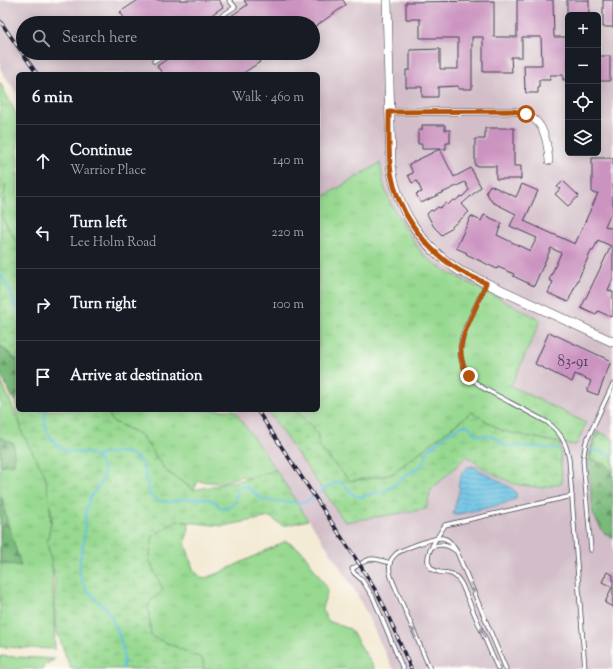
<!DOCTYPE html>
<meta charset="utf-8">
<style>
body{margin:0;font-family:"Sorts Mill Goudy",serif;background:#20242c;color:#f1f3f6}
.controls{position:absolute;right:12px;top:12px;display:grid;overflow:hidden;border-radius:6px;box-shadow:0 2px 10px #0003}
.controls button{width:36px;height:36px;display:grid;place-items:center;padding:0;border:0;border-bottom:1px solid #363941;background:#171b24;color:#f1f3f6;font:20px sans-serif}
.stop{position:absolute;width:12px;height:12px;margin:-9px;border:3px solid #b45309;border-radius:50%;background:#fff}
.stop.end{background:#b45309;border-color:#fff;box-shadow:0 1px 4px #0008}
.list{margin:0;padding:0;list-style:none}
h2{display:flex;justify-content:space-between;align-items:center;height:52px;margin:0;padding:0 16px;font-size:17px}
h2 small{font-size:13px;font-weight:400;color:#9ea1a6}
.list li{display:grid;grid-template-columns:26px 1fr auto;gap:12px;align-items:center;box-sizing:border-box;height:72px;padding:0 16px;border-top:1px solid #363941}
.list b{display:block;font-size:15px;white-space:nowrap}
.list p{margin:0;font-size:13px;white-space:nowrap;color:#9ea1a6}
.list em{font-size:13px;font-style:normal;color:#9ea1a6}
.icon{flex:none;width:22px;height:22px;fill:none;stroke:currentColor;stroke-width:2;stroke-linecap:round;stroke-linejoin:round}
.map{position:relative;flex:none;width:613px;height:669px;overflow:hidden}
.search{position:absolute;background:#171b24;box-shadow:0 2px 10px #0003;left:16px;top:16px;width:304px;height:44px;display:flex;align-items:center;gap:10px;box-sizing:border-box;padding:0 14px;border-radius:22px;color:#9ea1a6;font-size:15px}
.panel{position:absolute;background:#171b24;box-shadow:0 2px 10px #0003;left:16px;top:72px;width:304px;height:340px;border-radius:6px}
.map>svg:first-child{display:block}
.industrial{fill:#d2bdc8;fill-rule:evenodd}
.grass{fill:url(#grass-tufts);stroke:#5c7e66}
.forest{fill:url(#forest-firs);stroke:#4e6e5a}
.wetland{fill:url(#wetland-marsh);stroke:#5c7e66}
.water{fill:url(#water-rules);stroke:#447290}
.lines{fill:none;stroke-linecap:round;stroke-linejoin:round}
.stream{stroke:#66c1e4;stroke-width:2}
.building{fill:#cb93c0}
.service-casing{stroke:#424052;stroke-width:5}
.minor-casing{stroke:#424052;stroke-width:8}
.tertiary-casing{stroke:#424052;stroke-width:10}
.service{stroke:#fff;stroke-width:3.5}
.minor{stroke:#fff;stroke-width:7}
.tertiary{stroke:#fff;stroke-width:9}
.rail-casing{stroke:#22223b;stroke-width:3.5}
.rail{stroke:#fdfcf7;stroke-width:2;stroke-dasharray:6;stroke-linecap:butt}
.oneway{fill:#9c9ca7}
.route{stroke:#b45309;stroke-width:5}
.labels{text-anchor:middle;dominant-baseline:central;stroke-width:3;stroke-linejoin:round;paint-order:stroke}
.number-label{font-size:15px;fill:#4c3e5c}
</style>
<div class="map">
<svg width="613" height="669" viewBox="0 0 613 669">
<defs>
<pattern id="grass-tufts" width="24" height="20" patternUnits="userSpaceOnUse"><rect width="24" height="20" fill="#97d990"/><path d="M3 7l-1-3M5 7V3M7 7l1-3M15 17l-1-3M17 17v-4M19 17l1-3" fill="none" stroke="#82ba7d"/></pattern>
<pattern id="forest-firs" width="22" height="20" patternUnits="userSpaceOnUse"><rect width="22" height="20" fill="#79b97a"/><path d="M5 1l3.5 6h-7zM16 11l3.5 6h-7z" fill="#639665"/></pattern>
<pattern id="wetland-marsh" width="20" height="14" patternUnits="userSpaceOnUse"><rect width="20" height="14" fill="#97d990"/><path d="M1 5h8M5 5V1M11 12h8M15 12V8" fill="none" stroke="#82ba7d"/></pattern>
<pattern id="water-rules" width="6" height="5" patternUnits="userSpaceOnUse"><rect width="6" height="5" fill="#66c1e4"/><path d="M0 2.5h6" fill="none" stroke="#549cba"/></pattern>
</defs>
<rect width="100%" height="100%" fill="#fdfcf7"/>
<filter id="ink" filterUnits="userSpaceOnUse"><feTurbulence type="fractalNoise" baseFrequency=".025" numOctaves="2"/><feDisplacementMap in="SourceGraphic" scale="8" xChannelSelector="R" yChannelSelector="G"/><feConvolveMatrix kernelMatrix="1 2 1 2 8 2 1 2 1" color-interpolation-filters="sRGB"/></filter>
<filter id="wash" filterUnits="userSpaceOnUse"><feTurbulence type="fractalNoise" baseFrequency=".012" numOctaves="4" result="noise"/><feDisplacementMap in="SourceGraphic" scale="16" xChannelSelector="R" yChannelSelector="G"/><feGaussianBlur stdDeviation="0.9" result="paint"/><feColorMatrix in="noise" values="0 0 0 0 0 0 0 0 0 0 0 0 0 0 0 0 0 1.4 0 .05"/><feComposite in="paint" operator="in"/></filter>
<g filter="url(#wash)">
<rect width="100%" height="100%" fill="#f4ebd6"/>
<path class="industrial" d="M0 0H613V669H393L357 594 337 562 235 410H318V74H18V95L0 69ZM568 15H598V153H568ZM23 23H313V53H23Z"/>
<g class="grass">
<polygon points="0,82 18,118 18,244 3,220 5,185 0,180"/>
<polygon points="380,163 384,186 391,204 404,227 423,255 444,270 541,320 511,386 586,423 576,445 560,443 502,431 472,412 390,475 350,481 319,447 317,431 294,410 318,410 318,200"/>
<polygon points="0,379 23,430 49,474 55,649 0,647"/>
<polygon points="107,410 234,410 276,470 250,478 241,476 222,483 198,481 194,490 166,471 141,435 112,421"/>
<polygon points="176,521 188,522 189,528 185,542 193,569 202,579 217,574 286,541 302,551 328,589 322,608 328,621 350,629 375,669 204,669 202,659 151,636 148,604 163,590 149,560 153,536"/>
<polygon points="0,656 55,659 43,666 43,669 0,669"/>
</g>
<g class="forest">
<polygon points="0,346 18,362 18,398 14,401 0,373"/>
<polygon points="597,431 613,439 613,539 603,532 593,514 588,463 592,442"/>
<polygon points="0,437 14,444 14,464 0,465"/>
<polygon points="0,497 2,497 6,517 21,566 0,563"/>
</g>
<g class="wetland">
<polygon points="0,180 5,185 3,220 18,244 18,361 0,345"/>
<polygon points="18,398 18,410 107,410 112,421 141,435 166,471 194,490 250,478 276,470 308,520 283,526 270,517 223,526 176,521 153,536 149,560 163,590 148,604 151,636 203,659 204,669 71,669 67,659 55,626 55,580 47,542 52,517 45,475 22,433 15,401"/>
<polygon points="267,410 294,410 317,431 319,447 350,481 390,475 472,412 502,431 560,443 562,483 542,488 514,484 484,469 467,456 431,490 426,509 345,522"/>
<polygon points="601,433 613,439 613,472 605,464 590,459 594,442"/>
</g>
<path class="water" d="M473 466 513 489C516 492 517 494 516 499L496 506 454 515 453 513 460 488 458 485C462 475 461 467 473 466Z"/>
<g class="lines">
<g class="stream">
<polyline points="0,273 11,293 18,311"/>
<path d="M46 410C45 414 44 418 45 422 46 434 56 448 68 451 76 453 87 451 95 456 99 459 101 464 103 469 106 481 95 489 90 498 83 511 86 526 84 540 82 551 78 562 80 573 82 590 96 598 106 609 110 614 112 620 115 625 122 641 125 651 123 669"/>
<path d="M589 450C598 450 606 452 613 457"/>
<polyline points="95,456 117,452 127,453 136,457 142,464 150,495 159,501 171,502 176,500 199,498 208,499 215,502 221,508 227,508 234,505 236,498 237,489 240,487 244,486 248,488 262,499 271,501 293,502 300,503 305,502 313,497"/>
<path d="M319 493 330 485 337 482 342 483 354 495 361 497 384 491 395 485 405 475 418 468 425 461 428 450 450 432 462 426H469C472 429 474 434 478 435 483 436 489 435 493 437 500 439 502 446 509 446 513 446 515 445 519 446L558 449"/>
</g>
</g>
<g id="blocks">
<g class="building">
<polygon points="138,0 219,0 223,7 200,23 128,23 120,12"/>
<polygon points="244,0 343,0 346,5 313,28 313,23 221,23 247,5"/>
<polygon points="517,0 553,0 554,37 568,37 568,80 563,80 563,75 550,75 550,80 539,80 539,88 538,88 538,93 526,93 525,88 525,89 524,65 542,65 541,37 522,37 522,57 511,57 512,72 483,72 483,37 472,37 472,89 458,89 458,86 438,87 438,97 422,97 422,87 406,87 406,70 410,70 410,50 440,49 440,69 458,69 458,38 420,38 420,19 406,19 406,2 494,1 494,37 517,37"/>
<rect x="567" y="0" width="22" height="15"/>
<rect x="603" y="0" width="10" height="27"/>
<polygon points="176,53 254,53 260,62 242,74 163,74 157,66"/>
<rect x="598" y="56" width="12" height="25"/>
<polygon points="422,125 445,125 445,130 450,130 450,143 446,143 446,149 422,149 422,144 418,144 418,130 422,130"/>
<polygon points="485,128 514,128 514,166 521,166 521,179 496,179 496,166 475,166 475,139 485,139"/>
<polygon points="440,149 454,177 471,168 481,187 462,204 469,212 442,235 434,227 427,214 431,210 433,211 438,207 440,208 446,203 448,205 453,200 455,201 461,196 462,197 469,190 465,182 421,203 416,194 422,192 417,181 412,183 408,175 413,173 409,164"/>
<polygon points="592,158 613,158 613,216 610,215 605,226 613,229 613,279 608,290 613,292 613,314 611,317 598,311 596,315 581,308 611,246 598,240 593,251 591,251 568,302 548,293 553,282 549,280 561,253 551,248 534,286 513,276 514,274 498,267 497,269 466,254 467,253 456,248 471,216 481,221 484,215 502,223 497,235 530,251 537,238 510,226 516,214 492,202 486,192 490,185 516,197 522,184 538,191 524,221 575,244 598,193 592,193"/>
<polygon points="563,181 579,196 568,206 555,194 560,189 557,187"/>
<polygon points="549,332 611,361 598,395 587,391 591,381 575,374 572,382 535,364"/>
<polygon points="607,572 613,575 613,607 605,603 612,587 602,582"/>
</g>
</g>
</g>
<g filter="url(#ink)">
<use href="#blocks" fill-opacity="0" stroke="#424052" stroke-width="1"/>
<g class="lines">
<defs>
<g id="service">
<polyline points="211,23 235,7 229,0"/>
<polyline points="154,61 166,53"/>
<path d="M486 284 464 331C456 356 461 373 483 388L547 422C561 433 566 442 569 459L585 669"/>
<path d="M432 547C441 543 448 545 456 551"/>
<polyline points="591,550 583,460 586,442 613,384"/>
<path d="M390 563C369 556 370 558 352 569L354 573 362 580 373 597 403 669"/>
<path d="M430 669 393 582C390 575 388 567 391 560 392 558 395 555 397 553 404 549 434 537 442 538 450 539 453 546 457 552L506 669"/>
<path d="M498 669 462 585C459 579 455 574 448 573 445 572 442 573 439 572 414 565 438 537 445 525L572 496"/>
</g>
<path id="minor" d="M389 112 513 111C542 115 547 134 549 161"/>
<path id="tertiary" d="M387 0 391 165C396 209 423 248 460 271L613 342"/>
</defs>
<use href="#service" class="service-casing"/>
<use href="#minor" class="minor-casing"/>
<use href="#tertiary" class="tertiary-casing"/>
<use href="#service" class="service"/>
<use href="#minor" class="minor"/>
<use href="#tertiary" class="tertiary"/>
<defs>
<g id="rail">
<polyline points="0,21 37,74"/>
<polyline points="257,410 360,565 377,593 383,604 411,669"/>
</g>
</defs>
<use href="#rail" class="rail-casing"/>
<use href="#rail" class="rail"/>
</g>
<defs><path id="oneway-solid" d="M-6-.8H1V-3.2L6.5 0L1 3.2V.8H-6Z"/></defs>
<g class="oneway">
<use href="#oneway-solid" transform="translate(472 588) rotate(67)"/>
<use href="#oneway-solid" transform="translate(414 633) rotate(-113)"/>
<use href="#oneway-solid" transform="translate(483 633) rotate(-113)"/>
</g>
</g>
<g class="lines" filter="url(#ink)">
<path class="route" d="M469 376C454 354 462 337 472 315 477 304 482 294 486 283 475 278 464 274 454 267 423 247 397 209 391 173 388 153 389 132 389 112L513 111 526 114"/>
</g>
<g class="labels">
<g class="number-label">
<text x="573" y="362">83-91</text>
</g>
</g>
</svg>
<div class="controls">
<button>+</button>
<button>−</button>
<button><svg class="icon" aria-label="locate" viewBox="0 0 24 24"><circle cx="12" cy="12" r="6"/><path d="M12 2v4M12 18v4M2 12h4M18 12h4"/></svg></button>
<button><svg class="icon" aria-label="layers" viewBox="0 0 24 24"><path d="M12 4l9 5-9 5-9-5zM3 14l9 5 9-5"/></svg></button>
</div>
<div class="stop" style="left:526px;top:114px"></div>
<div class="stop end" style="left:469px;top:376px"></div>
<div class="search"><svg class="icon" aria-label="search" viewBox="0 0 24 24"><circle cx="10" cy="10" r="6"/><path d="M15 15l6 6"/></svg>Search here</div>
<section class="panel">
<h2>6 min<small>Walk · 460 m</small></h2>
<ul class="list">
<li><svg class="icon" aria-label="ahead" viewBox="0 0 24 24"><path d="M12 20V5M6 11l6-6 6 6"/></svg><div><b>Continue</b><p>Warrior Place</p></div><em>140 m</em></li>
<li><svg class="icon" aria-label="left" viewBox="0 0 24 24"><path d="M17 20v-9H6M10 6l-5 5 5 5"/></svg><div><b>Turn left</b><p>Lee Holm Road</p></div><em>220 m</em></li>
<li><svg class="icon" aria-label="right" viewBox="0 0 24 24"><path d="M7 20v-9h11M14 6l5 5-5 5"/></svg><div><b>Turn right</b></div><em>100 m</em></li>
<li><svg class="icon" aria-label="arrive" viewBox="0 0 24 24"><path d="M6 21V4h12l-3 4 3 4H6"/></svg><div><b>Arrive at destination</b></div></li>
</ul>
</section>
</div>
